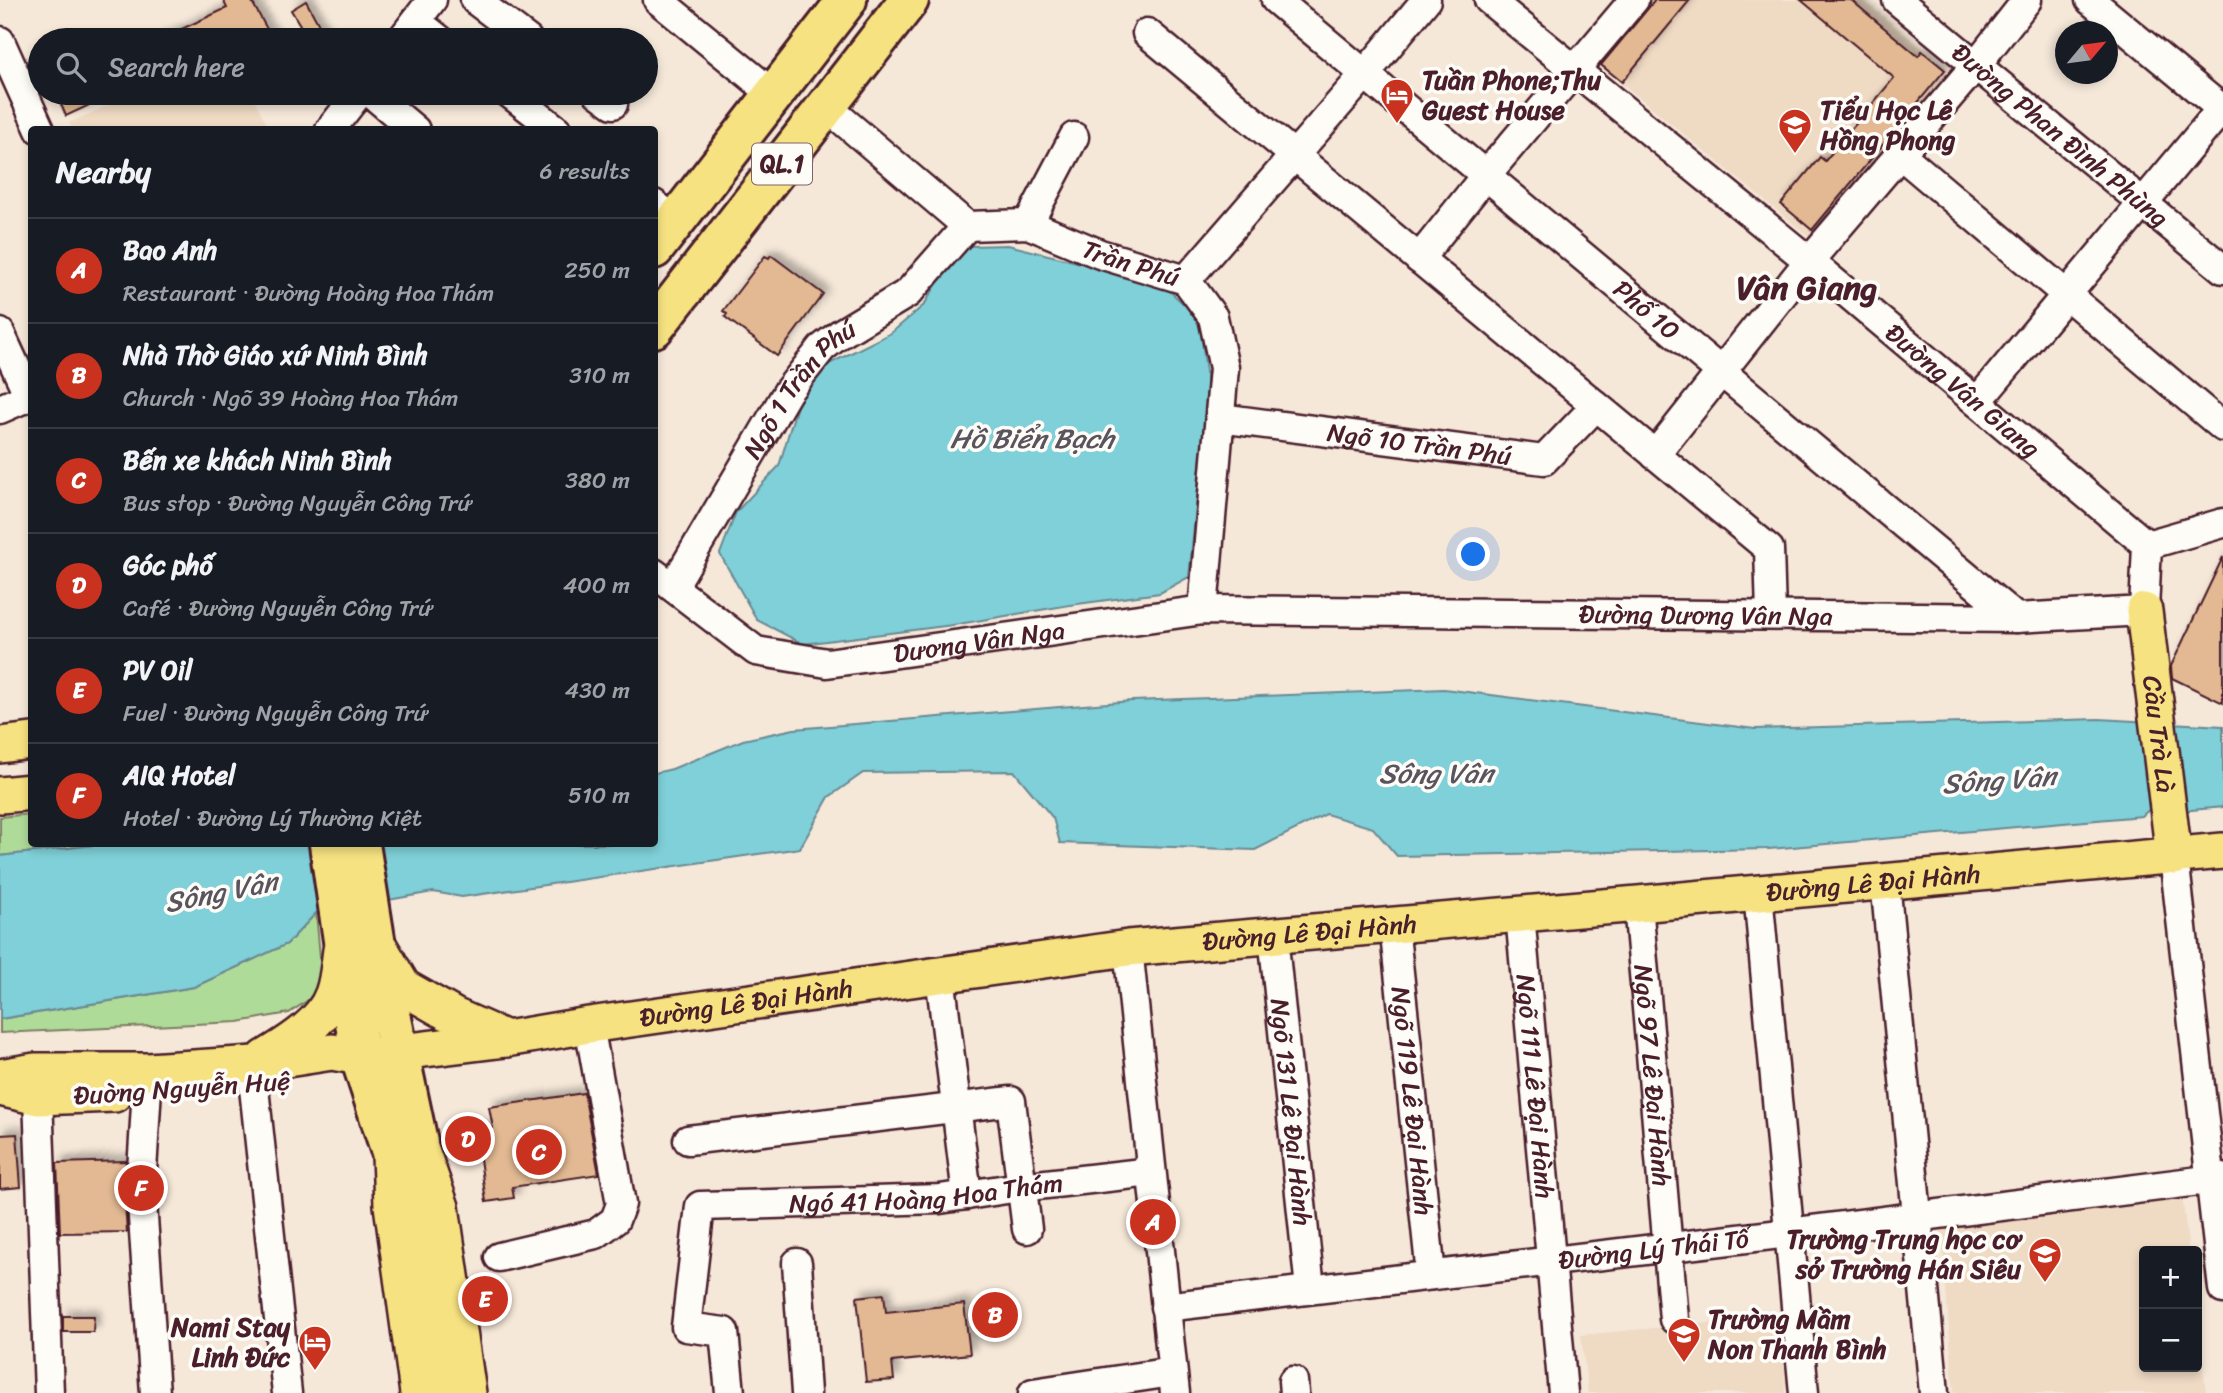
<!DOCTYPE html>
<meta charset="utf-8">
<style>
body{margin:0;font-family:Sriracha,sans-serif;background:#242831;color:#f1f3f6}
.controls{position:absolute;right:21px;bottom:21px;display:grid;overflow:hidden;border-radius:7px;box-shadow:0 4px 10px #0003}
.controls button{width:63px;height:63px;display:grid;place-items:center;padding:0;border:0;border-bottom:2px solid #363941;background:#171b24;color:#f1f3f6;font:35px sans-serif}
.compass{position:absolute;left:2055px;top:21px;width:63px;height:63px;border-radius:50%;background:#171b24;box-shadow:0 4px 10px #0003;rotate:61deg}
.you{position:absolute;left:1474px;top:555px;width:24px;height:24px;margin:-18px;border:5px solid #fff;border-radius:50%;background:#1a73e8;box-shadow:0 0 0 10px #1a73e833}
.badge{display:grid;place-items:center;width:46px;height:46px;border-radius:50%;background:#c8321e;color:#fff;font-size:23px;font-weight:700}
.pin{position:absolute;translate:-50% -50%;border:4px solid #fff;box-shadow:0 2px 7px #0006}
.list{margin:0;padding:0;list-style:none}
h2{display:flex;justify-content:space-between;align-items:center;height:91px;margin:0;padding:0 28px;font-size:30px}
h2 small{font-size:23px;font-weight:400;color:#9ea1a6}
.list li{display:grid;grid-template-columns:46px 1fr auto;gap:21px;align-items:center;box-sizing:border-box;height:105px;padding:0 28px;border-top:2px solid #363941}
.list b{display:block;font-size:26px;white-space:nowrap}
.list p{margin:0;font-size:23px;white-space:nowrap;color:#9ea1a6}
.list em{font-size:23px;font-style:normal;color:#9ea1a6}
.icon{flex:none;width:38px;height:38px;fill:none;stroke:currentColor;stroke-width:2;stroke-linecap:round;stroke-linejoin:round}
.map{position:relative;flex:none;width:2223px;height:1393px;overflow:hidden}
.search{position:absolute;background:#171b24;box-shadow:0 4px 10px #0003;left:28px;top:28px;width:630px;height:77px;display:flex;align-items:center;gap:18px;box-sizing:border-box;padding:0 24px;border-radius:38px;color:#9ea1a6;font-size:26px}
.panel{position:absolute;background:#171b24;box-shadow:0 4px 10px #0003;left:28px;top:126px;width:630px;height:721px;border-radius:7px}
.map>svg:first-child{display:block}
.built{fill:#efdac4}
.green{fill:#afdb99;stroke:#7c7d62;stroke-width:2}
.water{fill:#7fd0d8;stroke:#6a8993;stroke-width:2}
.building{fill:#e2b992;stroke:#4a1f2b;stroke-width:2;filter:url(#shadow)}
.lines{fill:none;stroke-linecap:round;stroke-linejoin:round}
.minor-casing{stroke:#4a1f2b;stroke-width:33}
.major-casing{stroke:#4a1f2b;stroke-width:40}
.highway-casing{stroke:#4a1f2b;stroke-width:44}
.minor{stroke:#fdfcf7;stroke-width:28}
.major{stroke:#f6e281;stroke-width:35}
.highway{stroke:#f6e281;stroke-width:38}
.labels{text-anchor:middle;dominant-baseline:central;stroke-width:7;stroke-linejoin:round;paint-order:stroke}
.shield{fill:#fdfcf7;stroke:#806168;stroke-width:2}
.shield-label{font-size:24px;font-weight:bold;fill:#4a1f2b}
.poi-label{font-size:26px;font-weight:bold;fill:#4a1f2b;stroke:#fdfcf7;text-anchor:start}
.street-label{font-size:26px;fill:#4a1f2b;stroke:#fdfcf7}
.water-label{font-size:28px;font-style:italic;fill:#5a545f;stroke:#fdfcf7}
.district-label{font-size:33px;font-weight:bold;fill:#4a1f2b;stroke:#fdfcf7}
</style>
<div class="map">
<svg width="2223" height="1393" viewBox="0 0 2223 1393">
<defs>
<filter id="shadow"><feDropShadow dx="6" dy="-6" stdDeviation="3.5" flood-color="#0004"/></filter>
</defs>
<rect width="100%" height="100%" fill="#f5e8d9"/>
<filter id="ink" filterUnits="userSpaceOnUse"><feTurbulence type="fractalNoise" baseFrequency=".0143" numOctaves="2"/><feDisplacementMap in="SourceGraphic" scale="14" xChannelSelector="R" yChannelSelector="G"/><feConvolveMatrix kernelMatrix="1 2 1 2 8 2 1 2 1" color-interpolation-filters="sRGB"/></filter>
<g filter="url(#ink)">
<g class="built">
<polygon points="1648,0 1863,0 1949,70 1813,240 1597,63"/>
<polygon points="136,93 251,93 269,129 72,129 69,123"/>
<polygon points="2182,1196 2189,1251 2144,1251 2144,1367 2197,1367 2197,1316 2206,1393 1954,1393 1941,1226"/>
<polygon points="1780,1316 1786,1393 1588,1393 1581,1335"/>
</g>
<g class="green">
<polygon points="31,814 32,844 103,844 0,856 0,817"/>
<polygon points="316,913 323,990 289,1013 238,1022 0,1033 0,1019 194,987 287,944"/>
</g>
<g class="water">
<polygon points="1008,245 1161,283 1199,318 1208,387 1189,577 1160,593 1070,605 953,625 803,644 757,620 720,554 736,512 779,466 799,399 825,366 891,333 924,305 943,274 968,246"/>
<polygon points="1444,689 1755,729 2099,719 2223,726 2223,807 2181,811 2155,804 2142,816 1769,849 1397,856 1373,828 1326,814 1255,850 1060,843 1053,818 1014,771 863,773 829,797 800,848 462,897 433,892 316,913 287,944 194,987 0,1019 0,856 103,844 654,844 655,773 672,769 743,740 794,729 1132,701"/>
</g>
<g class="building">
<polygon points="223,0 251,0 273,40 243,40 240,34 227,40 158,40 227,8"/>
<polygon points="1655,0 1690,0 1622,82 1601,65"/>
<polygon points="1801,0 1851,0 1918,56 1922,51 1945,70 1812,230 1781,204 1820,157 1825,161 1894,78"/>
<polygon points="306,1 327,40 309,40 291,10"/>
<polygon points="56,93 115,93 66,116"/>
<polygon points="771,255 823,294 777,356 725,317 727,314 723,311 765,256 769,258"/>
<polygon points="2223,557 2223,703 2172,678 2171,666"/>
<polygon points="584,1093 599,1174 512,1187 514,1198 486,1202 476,1130 493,1128 489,1107"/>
<polygon points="17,1134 21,1187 0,1189 0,1135"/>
<polygon points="126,1161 124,1189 127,1232 60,1233 57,1163"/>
<polygon points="884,1294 886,1312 964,1304 970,1354 892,1362 894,1380 866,1382 857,1297"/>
<polygon points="63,1316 94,1316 93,1332 63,1332"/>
</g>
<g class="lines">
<defs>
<g id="minor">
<polyline points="475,0 528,40"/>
<polyline points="658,0 774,95"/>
<path id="s1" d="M1276 0 2016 618"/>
<path id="s2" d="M1489 0 1809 261 2147 545 2223 523"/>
<path id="s3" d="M1897 0 2223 269"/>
<polyline points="2090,0 2223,110"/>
<polyline points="416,21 440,40"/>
<polyline points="1147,33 1769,549 1771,615"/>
<polyline points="401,40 432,0"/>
<polyline points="0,41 40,130"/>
<polyline points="371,93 415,130"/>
<polyline points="509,93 557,130"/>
<polyline points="598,93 613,104"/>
<path id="s4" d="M827 107 967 226 1028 224 1100 254 1186 280 1213 317 1224 368 1203 610"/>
<polyline points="330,130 359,93"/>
<polyline points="1900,154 2223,427"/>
<polyline points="654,204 676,221"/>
<polyline points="1028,224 1074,137"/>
<polyline points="1419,259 1486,175 1634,0"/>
<polyline points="1186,280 1365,74 1426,0"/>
<polyline points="0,333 29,396"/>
<polyline points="1977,402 2223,107"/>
<polyline points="0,409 32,395"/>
<path id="s5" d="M1220 418 1544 460 1596 406"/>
<polyline points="1655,455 1809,261 1976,65 2027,0"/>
<path id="s6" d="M654 573 756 651 827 663 1203 610 2016 618 2144 611 2147 545"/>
<path id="s7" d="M673 587 788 391 822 348 840 334 908 293 967 226"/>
<polyline points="2174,857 2223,1289"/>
<polyline points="1885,881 1934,1393"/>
<polyline points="1758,893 1804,1393"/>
<path id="s8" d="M1638 904 1674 1319"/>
<path id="s9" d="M1520 914 1563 1393"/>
<path id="s10" d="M1394 925 1431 1275"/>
<path id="s11" d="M1273 935 1310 1289"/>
<polyline points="1128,948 1175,1393"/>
<polyline points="940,975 967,1195"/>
<polyline points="148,1071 141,1188 155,1393"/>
<polyline points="254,1088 287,1393"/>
<polyline points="38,1097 49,1393"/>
<polyline points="688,1140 1011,1101 1027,1229"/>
<polyline points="499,1257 596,1234 615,1220 621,1204 589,1025"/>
<polyline points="797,1263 806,1393"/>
<path id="s12" d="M1165 1307 1789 1233 2223 1178"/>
<polyline points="1293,1381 1294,1393"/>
<path id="s13" d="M730 1393 724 1332 686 1327 700 1206 940 1199 1020 1187 1151 1172"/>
<polyline points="1033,1393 1172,1372"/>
</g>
<g id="major">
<path id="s14" d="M2144 611 2174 857"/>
<polyline points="0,745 32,741"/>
<polyline points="0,795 32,792"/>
<polyline points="380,948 403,987 454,1016 506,1039"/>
<path d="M265 1058C290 1043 323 1023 333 994 338 981 339 964 341 950"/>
<path id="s15" d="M0 1077 35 1071H148L255 1064 332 1052 360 1057 506 1039 589 1025 1128 948 1638 904 2223 851"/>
<polyline points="0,1088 38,1097 114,1094"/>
<polyline points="420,1147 441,1207 468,1393"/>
<polyline points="390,1156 392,1205 418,1393"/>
</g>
<g id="highway">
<polyline points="654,249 847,0"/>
<polyline points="654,328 909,0"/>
<polyline points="329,844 360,1057 389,1146 411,1198"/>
<polyline points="360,844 375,939 418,1142 416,1210 441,1393"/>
</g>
</defs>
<use href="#minor" class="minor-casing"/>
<use href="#major" class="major-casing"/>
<use href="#highway" class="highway-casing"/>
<use href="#minor" class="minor"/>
<use href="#major" class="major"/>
<use href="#highway" class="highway"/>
</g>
</g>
<defs>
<symbol id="hotel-pin" viewBox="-11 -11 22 30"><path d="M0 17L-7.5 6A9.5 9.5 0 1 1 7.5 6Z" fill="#c8321e" stroke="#fdfcf7"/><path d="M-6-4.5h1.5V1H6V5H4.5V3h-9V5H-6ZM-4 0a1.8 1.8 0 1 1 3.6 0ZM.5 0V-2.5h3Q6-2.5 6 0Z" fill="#fff"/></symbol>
<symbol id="school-pin" viewBox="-11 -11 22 30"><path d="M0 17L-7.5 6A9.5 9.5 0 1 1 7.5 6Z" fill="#c8321e" stroke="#fdfcf7"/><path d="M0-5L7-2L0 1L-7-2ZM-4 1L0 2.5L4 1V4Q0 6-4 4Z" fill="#fff"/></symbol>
</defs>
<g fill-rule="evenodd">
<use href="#hotel-pin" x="1378" y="76" width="38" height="52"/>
<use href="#school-pin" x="1776" y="106" width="38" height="52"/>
<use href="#school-pin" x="2026" y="1235" width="38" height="52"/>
<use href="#school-pin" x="1665" y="1315" width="38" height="52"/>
<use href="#hotel-pin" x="296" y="1323" width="38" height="52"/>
</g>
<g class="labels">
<rect class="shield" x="752" y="143.5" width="60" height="41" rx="5"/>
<g class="shield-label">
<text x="782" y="164">QL.1</text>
</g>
<g class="poi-label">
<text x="1422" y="80">Tuần Phone;Thu<tspan x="1422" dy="30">Guest House</tspan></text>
<text x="1820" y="110">Tiểu Học Lê<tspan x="1820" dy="30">Hồng Phong</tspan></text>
<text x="2021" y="1239" text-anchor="end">Trường Trung học cơ<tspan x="2021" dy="30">sở Trường Hán Siêu</tspan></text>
<text x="1708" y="1319">Trường Mầm<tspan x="1708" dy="30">Non Thanh Bình</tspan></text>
<text x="290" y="1327" text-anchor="end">Nami Stay<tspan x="290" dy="30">Linh Đức</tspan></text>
</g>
<g class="street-label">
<text stroke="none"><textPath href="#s3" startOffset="212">Đường Phan Đình Phùng</textPath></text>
<text stroke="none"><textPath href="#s4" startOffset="355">Trần Phú</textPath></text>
<text stroke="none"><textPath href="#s1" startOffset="483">Phố 10</textPath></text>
<text stroke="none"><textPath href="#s2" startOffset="614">Đường Vân Giang</textPath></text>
<text stroke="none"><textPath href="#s7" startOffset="236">Ngõ 1 Trần Phú</textPath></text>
<text stroke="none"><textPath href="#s5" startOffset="201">Ngõ 10 Trần Phú</textPath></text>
<text stroke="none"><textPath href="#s6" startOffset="1083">Đường Dương Vân Nga</textPath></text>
<text stroke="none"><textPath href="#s6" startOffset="354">Dương Vân Nga</textPath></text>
<text stroke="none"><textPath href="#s14" startOffset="124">Cầu Trà Là</textPath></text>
<text stroke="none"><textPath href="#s15" startOffset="1886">Đường Lê Đại Hành</textPath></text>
<text stroke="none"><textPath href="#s15" startOffset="1320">Đường Lê Đại Hành</textPath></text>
<text stroke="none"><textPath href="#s15" startOffset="752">Đường Lê Đại Hành</textPath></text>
<text stroke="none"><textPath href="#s8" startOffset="172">Ngõ 97 Lê Đại Hành</textPath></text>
<text stroke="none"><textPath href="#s9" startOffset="173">Ngõ 111 Lê Đại Hành</textPath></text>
<text transform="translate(182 1088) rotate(-4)">Đuờng Nguyễn Huệ</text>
<text stroke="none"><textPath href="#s10" startOffset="177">Ngõ 119 Lê Đại Hành</textPath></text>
<text stroke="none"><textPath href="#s11" startOffset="178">Ngõ 131 Lê Đại Hành</textPath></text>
<text stroke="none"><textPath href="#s13" startOffset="448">Ngó 41 Hoàng Hoa Thám</textPath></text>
<text stroke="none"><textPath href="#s12" startOffset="492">Đường Lý Thái Tổ</textPath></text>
</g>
<g class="water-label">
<text x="1032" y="438">Hồ Biển Bạch</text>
<text x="1436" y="773">Sông Vân</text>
<text transform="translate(1999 780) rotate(-4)">Sông Vân</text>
<text transform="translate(221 892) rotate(-11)">Sông Vân</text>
</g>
<g class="district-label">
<text x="1807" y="288">Vân Giang</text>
</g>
</g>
</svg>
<div class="controls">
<button>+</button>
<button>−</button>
</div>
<svg class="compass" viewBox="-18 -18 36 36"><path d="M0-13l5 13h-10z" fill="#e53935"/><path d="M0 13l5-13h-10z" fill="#9ea1a6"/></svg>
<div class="you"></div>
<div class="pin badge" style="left:1153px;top:1222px">A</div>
<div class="pin badge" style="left:995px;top:1315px">B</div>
<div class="pin badge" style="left:539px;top:1152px">C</div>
<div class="pin badge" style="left:468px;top:1139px">D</div>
<div class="pin badge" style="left:485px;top:1299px">E</div>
<div class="pin badge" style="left:141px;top:1188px">F</div>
<div class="search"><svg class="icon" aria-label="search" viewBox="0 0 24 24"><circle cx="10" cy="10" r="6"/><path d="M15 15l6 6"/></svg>Search here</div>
<section class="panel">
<h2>Nearby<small>6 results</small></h2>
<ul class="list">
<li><span class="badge">A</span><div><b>Bao Anh</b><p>Restaurant · Đường Hoàng Hoa Thám</p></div><em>250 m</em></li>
<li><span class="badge">B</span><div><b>Nhà Thờ Giáo xứ Ninh Bình</b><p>Church · Ngõ 39 Hoàng Hoa Thám</p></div><em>310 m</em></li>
<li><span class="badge">C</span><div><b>Bến xe khách Ninh Bình</b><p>Bus stop · Đường Nguyễn Công Trứ</p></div><em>380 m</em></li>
<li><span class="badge">D</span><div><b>Góc phố</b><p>Café · Đường Nguyễn Công Trứ</p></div><em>400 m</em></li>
<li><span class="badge">E</span><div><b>PV Oil</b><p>Fuel · Đường Nguyễn Công Trứ</p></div><em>430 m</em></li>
<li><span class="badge">F</span><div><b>AIQ Hotel</b><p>Hotel · Đường Lý Thường Kiệt</p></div><em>510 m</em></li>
</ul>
</section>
</div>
